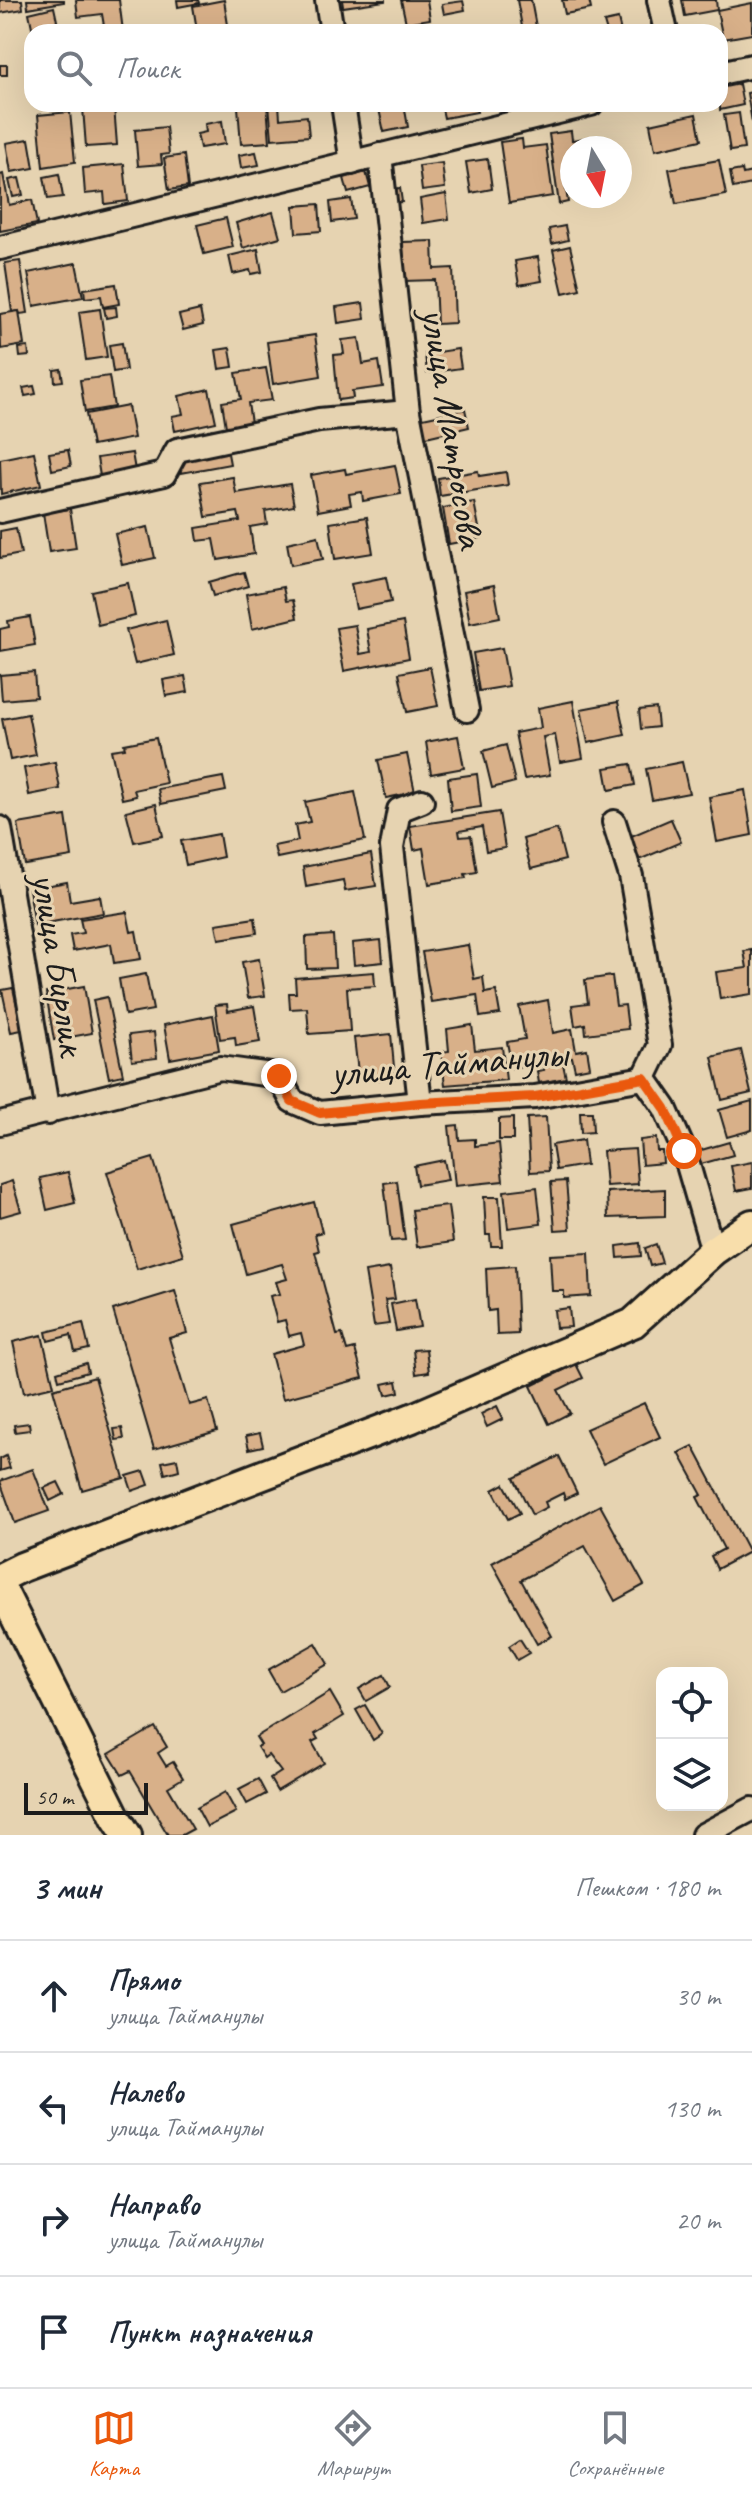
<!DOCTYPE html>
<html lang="ru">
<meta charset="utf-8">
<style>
body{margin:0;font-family:Caveat,sans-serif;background:#f2f2f3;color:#1f2937}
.controls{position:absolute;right:24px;bottom:24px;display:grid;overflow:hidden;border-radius:16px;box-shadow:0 8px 32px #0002}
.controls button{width:72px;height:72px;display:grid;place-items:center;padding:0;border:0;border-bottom:2px solid #e0e1e3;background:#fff;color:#1f2937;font:40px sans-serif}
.compass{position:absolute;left:560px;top:136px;width:72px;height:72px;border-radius:50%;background:#fff;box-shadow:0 8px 32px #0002;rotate:170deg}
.scale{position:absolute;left:24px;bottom:20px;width:124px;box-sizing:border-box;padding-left:8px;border:4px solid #1c1c1c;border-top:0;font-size:22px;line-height:28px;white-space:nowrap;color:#1c1c1c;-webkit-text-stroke:6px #e6d3b1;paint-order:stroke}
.stop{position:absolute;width:24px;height:24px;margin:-18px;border:6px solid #ea580c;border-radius:50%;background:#fff}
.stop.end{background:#ea580c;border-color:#fff;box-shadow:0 2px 8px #0008}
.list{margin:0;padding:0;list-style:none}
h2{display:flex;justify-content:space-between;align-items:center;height:104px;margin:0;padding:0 32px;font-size:34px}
h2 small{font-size:26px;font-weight:400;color:#747a83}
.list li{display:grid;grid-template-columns:52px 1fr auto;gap:24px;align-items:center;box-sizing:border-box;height:112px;padding:0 32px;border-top:2px solid #e0e1e3}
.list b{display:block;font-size:30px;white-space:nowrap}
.list p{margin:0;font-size:26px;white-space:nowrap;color:#747a83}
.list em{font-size:26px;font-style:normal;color:#747a83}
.icon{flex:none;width:44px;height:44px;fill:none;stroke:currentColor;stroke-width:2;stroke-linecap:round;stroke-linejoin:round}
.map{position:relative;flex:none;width:752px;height:1835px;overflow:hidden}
.search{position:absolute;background:#fff;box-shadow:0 8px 32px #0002;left:24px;right:24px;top:24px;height:88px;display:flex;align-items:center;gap:20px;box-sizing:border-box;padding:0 28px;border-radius:24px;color:#747a83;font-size:30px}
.sheet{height:552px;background:#fff}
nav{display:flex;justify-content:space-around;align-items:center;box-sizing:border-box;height:112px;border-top:2px solid #e0e1e3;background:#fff;font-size:22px;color:#747a83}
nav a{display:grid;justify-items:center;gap:4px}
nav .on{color:#ea580c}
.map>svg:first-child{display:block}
.building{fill:#d8b089;stroke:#1c1c1c;stroke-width:2}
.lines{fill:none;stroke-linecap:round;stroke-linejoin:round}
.minor-casing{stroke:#1c1c1c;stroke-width:28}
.major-casing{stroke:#1c1c1c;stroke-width:34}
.minor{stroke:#e6d3b1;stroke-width:22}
.major{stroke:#f8deab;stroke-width:28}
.route{stroke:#ea580c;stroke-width:10}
.labels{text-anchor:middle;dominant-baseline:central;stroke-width:6;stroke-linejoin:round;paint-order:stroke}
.street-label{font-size:40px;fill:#1c1c1c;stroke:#e6d3b1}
</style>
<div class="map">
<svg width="752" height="1835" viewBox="0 0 752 1835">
<rect width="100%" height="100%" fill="#e6d3b1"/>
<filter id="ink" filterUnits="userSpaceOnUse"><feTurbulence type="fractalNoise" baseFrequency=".0125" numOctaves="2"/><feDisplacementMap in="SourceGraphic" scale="16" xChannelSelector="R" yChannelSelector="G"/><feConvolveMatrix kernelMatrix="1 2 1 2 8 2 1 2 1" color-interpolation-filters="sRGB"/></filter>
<g filter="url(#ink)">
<g class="building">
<polygon points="0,0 22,0 23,9 0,13"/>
<polygon points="27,0 64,0 64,2 28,8"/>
<polygon points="76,0 119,0 123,31 105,32 102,14 78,17"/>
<polygon points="177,0 198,0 199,3 178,7"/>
<polygon points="224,0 228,25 197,30 193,6"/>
<polygon points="342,0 385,0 385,1 343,7"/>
<polygon points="401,0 427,0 430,19 406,23"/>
<polygon points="517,0 531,0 537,32 523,32"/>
<polygon points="562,0 589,0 591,9 565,14"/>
<polygon points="682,0 716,0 717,10 685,16"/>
<polygon points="463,1 465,10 444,14 442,4"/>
<polygon points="752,3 752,34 723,39 717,10"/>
<polygon points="54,7 59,30 33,32 29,13"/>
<polygon points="618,19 621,32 607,32 604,22"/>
<rect x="0" y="65" width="7" height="10"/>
<polygon points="739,84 743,105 720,110 720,88"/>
<polygon points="752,92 752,122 747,93"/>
<polygon points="269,104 279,104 280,119 307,116 309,136 272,139"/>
<polygon points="404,104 408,127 384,132 379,109"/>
<polygon points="441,104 475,104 477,112 444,118"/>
<polygon points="267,105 270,142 241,144 238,107"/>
<polygon points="114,106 117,145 86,147 83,108"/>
<polygon points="70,112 75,162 43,167 38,115"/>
<polygon points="739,113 744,149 730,151 724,115"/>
<polygon points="696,114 701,140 655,150 650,124"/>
<polygon points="222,121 225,144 200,148 197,134 206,132 205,124"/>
<polygon points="166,127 169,154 161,155 162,164 138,166 135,130"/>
<polygon points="571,131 572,140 600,136 601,148 572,148 572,182 565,183 568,202 559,204 549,134"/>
<polygon points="29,139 34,168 11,172 6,143"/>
<polygon points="522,139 523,148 546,145 553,196 509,203 500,142"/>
<polygon points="256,152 259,165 241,168 239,155"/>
<polygon points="184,155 188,187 169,190 164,158"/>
<polygon points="488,159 492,189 471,193 466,162"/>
<polygon points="719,160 726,195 676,204 669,169"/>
<polygon points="442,163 445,188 422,191 419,166"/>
<polygon points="124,164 128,201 105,204 104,192 85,194 83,168"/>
<polygon points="742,170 743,174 752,172 752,184 733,188 730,172"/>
<polygon points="366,172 370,187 348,193 344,178"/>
<polygon points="3,174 9,205 32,200 37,224 0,231 0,175"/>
<polygon points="59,174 63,197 48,199 44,177"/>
<polygon points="19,178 23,195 13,197 9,180"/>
<polygon points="400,188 402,202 390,203 388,190"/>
<polygon points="446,194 449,219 423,223 420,199"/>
<polygon points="351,199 354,219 332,222 330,202"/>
<polygon points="319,204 321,231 296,233 294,206"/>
<polygon points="273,212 280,237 243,248 236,223"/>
<polygon points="226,218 233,247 204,254 197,225"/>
<polygon points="565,226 568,240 552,244 549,229"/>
<polygon points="433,241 434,269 453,268 455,323 437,324 435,280 404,281 403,242"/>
<polygon points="570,246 580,289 563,293 553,250"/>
<polygon points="258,249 262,272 251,274 250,270 233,274 229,256"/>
<polygon points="538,257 542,281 519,285 515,261"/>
<polygon points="20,261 28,313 20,314 19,311 12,312 5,263"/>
<polygon points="76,263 83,297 34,306 28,273"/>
<polygon points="116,284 119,304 103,307 101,296 85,298 84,289"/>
<polygon points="363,303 365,319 338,323 336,307"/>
<polygon points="116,307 117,316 106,318 104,308"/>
<polygon points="100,309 107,357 86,360 79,312"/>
<polygon points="200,310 203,325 183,330 179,315"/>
<polygon points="19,311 24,345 1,349 0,314"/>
<polygon points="315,335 321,376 273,384 267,342"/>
<polygon points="359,338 363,364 379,361 383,387 352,391 353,398 338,400 334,355 344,354 342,340"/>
<polygon points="122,343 126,370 113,372 109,345"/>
<polygon points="28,347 29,356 20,357 19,348"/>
<polygon points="230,348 233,367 219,369 216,350"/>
<polygon points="458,349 461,368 427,373 425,354"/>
<polygon points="266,368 272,400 248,403 251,423 226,427 222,402 241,399 236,373"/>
<polygon points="61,369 63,381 55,382 54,370"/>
<polygon points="109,376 114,407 85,412 80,380"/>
<polygon points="34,386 36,394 25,396 23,388"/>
<polygon points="209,389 216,422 175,431 172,416 183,414 179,396"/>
<polygon points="128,406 134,438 92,446 86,414"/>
<polygon points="465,409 469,427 422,438 418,419"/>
<polygon points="227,448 230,464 181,473 178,457"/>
<polygon points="68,450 71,466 52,470 49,453"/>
<polygon points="34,452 41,485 1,494 0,459"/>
<polygon points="132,453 136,476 101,482 97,458"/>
<polygon points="395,465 401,494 363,501 362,492 349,494 351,505 318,511 311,475 345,469 346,474"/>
<polygon points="478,471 479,476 506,472 508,485 440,496 438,478"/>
<polygon points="233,477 236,493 290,484 294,506 265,511 267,524 250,527 254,554 218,560 214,539 198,541 196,528 240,521 238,512 206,517 200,482"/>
<polygon points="474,502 481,538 449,544 443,508"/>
<polygon points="70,509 76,548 49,552 43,513"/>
<polygon points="367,517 373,553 335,559 330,523"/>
<polygon points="148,527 155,558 122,565 115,534"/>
<polygon points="16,528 21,554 0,558 0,531"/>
<polygon points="318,536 323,559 291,565 287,543"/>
<polygon points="244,572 248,586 213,596 209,582"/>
<polygon points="386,577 391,602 356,609 351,584"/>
<polygon points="128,583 135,616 98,625 91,591"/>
<polygon points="494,585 500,617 470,623 464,591"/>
<polygon points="283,587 286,601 293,600 297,618 252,629 246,594"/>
<polygon points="30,617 35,645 0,651 0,629 9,627 8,621"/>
<polygon points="166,620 174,655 135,664 126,630"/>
<polygon points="403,622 409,658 344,671 336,628 355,625 360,654 371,652 367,629"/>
<polygon points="502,648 509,686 479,691 473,653"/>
<polygon points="430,667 438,706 407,712 399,673"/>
<polygon points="34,672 36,697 2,700 0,675"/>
<polygon points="185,676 188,692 166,696 163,680"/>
<polygon points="573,701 583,758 560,762 555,735 543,737 550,775 524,779 515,733 541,728 538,708"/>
<polygon points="618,702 625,735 588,743 581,709"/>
<polygon points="656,708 658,727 641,729 639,710"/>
<polygon points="28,714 36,755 10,760 2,719"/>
<polygon points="458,736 464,768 431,774 426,742"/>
<polygon points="156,738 166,783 134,790 136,796 122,799 111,750 125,748 124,744"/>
<polygon points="506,745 515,782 492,788 483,751"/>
<polygon points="407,754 415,792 386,798 378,760"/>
<polygon points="55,762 60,789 29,795 24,768"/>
<polygon points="682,762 689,793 652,800 646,769"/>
<polygon points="631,764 635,785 609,790 605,768"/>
<polygon points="477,774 481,807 451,811 448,778"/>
<polygon points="223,777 226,791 161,804 158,789"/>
<polygon points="745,790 752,835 717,842 709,797"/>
<polygon points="355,792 365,840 277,858 274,846 298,841 295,825 310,822 305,802"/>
<polygon points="156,804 163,836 134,842 126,811"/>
<polygon points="499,812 505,848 486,851 482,827 459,831 460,837 471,836 477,872 465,874 466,878 429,884 423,848 414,850 410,826"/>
<polygon points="66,816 72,857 25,865 18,824"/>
<polygon points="671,819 681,842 639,860 629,837"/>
<polygon points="557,829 565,860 531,869 523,839"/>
<polygon points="219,834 223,857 186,865 181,841"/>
<polygon points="371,854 376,886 345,891 343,880 306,887 303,867"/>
<polygon points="67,882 70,901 100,896 103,913 35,925 29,889"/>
<polygon points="127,912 131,932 136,931 141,959 114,963 111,944 73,951 70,935 83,933 80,919"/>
<polygon points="255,918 257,933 219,939 216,924"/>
<polygon points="333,935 335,968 307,969 306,937"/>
<polygon points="381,940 383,962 354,965 352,943"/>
<polygon points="468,945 474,979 483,977 485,993 496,991 500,1014 480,1017 477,995 431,1002 422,952"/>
<polygon points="752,950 752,994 720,999 716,972 747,968 744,951"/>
<polygon points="259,959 265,996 248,998 242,962"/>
<polygon points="374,972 375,986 347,988 350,1031 309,1034 307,1008 290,1009 289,993 296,993 295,978"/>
<polygon points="146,974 153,1010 125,1015 119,979"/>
<polygon points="612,976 616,1006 625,1005 628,1029 586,1034 585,1024 575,1026 572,1005 588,1003 585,980"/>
<polygon points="84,986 92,1033 54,1040 46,993"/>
<polygon points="13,988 22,1030 11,1032 2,990"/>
<polygon points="107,997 123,1075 109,1078 93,1000"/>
<polygon points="548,1000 553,1033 572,1029 576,1051 587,1049 590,1067 575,1070 572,1057 562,1059 566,1078 539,1083 537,1071 544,1070 542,1062 512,1068 507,1042 525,1039 519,1006"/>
<polygon points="227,1004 228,1011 254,1006 260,1042 236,1046 235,1037 220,1039 215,1005"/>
<polygon points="213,1015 219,1050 170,1059 164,1025"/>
<polygon points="472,1025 475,1050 502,1047 506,1080 445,1085 441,1052 449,1051 447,1029"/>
<polygon points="154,1032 157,1058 132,1061 129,1035"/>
<polygon points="391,1034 395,1078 373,1080 372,1070 358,1072 354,1038"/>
<polygon points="741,1050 751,1093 722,1100 712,1057"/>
<polygon points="752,1101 752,1130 727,1137 719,1110"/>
<polygon points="580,1112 592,1112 593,1132 581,1133"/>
<polygon points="546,1117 549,1171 530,1172 527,1118"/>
<polygon points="513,1118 513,1140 499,1140 499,1119"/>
<polygon points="458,1125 459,1140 475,1139 475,1146 499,1143 503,1181 455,1186 449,1126"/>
<polygon points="656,1138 657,1151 662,1151 663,1163 642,1165 640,1140"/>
<polygon points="583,1140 586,1165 556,1170 552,1145"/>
<polygon points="729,1142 733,1155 701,1164 698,1151"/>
<polygon points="635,1149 638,1184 606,1186 603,1151"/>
<polygon points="153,1158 183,1255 137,1269 107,1172"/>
<polygon points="444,1160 448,1180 417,1185 414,1166"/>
<polygon points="752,1162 752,1188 736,1191 731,1166"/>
<polygon points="68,1172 75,1203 47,1210 40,1178"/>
<polygon points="12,1181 21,1211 0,1217 0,1185"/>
<polygon points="397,1181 405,1240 391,1241 384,1183"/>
<polygon points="566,1181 570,1229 555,1230 551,1182"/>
<polygon points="537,1187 541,1224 508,1228 504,1191"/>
<polygon points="665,1189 665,1216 608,1218 607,1192"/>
<polygon points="484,1197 499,1197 502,1246 491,1246 490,1235 486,1235"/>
<polygon points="314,1202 322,1232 315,1234 319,1251 315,1252 337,1335 342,1334 347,1351 355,1349 363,1378 283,1399 271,1354 304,1345 301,1333 289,1336 285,1320 277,1322 270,1296 280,1294 276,1282 287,1279 282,1264 246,1274 233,1224"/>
<polygon points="448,1206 453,1242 417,1247 412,1210"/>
<polygon points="640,1243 641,1256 618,1258 617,1246"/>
<polygon points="656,1244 662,1263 650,1266 645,1248"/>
<polygon points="589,1253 591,1296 564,1298 564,1291 552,1291 550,1255"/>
<polygon points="515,1266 518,1334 497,1335 496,1310 488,1311 486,1268"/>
<polygon points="390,1268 395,1299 385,1300 389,1324 374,1326 365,1272"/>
<polygon points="175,1291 187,1333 169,1338 189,1405 208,1400 217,1431 154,1449 113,1310"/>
<polygon points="415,1299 420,1327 396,1331 391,1304"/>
<polygon points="569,1308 571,1327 556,1328 554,1310"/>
<polygon points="83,1323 89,1349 75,1352 71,1335 48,1341 46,1332"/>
<polygon points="42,1335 54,1386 24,1393 13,1342"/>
<polygon points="426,1349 429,1372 416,1374 413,1350"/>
<polygon points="86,1363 88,1372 59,1380 57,1372"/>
<polygon points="576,1364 583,1378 558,1390 570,1413 549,1424 531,1386"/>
<polygon points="95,1377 124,1478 82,1490 53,1389"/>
<polygon points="397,1381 399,1392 386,1395 383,1384"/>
<polygon points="644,1403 660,1437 603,1464 586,1429"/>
<polygon points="497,1406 503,1419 487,1427 481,1414"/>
<polygon points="29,1423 30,1430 15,1432 14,1425"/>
<polygon points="122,1428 124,1439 116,1440 114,1429"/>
<polygon points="260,1433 263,1446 249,1449 246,1436"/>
<polygon points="693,1446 749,1552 717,1569 711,1556 724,1549 697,1497 702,1495 679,1453"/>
<polygon points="6,1456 10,1468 0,1471 0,1459"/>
<polygon points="559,1456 577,1493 565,1499 563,1493 545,1502 547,1507 532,1515 514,1478"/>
<polygon points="177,1459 179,1470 165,1474 162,1462"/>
<polygon points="33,1469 49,1511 15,1523 0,1481"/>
<polygon points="144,1471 149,1485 132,1491 127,1476"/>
<polygon points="58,1482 64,1494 50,1501 44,1488"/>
<polygon points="504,1484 520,1513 508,1519 493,1490"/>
<polygon points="600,1505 644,1585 615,1601 585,1546 521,1580 552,1636 537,1644 492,1563"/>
<polygon points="520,1639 529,1653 517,1660 509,1646"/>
<polygon points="316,1643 328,1664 280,1691 268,1670"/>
<polygon points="384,1675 390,1687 366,1701 359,1689"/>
<polygon points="330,1692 344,1716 315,1734 318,1739 312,1742 324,1763 277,1791 270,1779 281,1772 268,1755 264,1758 257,1747 261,1745 256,1737"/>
<polygon points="365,1705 382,1734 373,1740 356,1710"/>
<polygon points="155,1727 167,1747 158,1753 166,1766 173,1762 183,1778 168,1787 193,1829 182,1835 168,1835 130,1771 122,1775 109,1754"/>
<polygon points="258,1779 266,1794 247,1804 239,1789"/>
<polygon points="225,1792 236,1812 207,1827 197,1808"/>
</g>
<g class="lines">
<defs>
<g id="minor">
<polyline points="327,0 332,32"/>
<polyline points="659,0 666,32"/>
<polyline points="720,73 752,66"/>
<polyline points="343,104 352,163"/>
<polyline points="380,155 408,412 467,710"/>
<polyline points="0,248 591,104"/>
<polyline points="0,511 164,474 177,450 319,420 408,412"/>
<polyline points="614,822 631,876 660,1045 644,1078"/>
<polyline points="0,828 48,1113"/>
<polyline points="420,1103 392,847 399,810 422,801"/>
<polyline points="0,1123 220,1068 279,1076 292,1101 320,1113 420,1103 535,1097 644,1078 665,1108 684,1151 713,1251"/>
<polyline points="703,1835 752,1809"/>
</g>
<g id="major">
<polyline points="0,1578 22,1567 412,1418 633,1323 713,1251 752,1224"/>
<polyline points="0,1586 116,1818 127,1835"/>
</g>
</defs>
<use href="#minor" class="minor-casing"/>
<use href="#major" class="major-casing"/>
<use href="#minor" class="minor"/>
<use href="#major" class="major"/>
</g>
</g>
<g class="lines" filter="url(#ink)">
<polyline class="route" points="279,1076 292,1101 320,1113 420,1103 535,1097 644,1078 665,1108 684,1151"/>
</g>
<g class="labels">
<g class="street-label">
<text transform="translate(453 428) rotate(81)">улица Матросова</text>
<text transform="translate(59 964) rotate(81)">улица Бирлик</text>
<text transform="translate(449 1063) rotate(-5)">улица Тайманулы</text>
</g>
</g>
</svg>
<div class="controls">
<button><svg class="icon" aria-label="locate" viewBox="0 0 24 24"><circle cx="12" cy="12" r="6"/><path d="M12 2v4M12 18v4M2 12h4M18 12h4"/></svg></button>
<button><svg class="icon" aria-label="layers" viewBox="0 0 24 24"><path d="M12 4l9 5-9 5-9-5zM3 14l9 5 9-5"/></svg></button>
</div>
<svg class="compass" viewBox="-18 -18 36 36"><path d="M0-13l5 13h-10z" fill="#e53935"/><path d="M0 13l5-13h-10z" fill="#747a83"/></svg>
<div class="scale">50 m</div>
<div class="stop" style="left:684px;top:1151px"></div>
<div class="stop end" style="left:279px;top:1076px"></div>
<div class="search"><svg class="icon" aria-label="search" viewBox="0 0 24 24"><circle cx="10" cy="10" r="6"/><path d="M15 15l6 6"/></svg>Поиск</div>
</div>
<section class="sheet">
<h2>3 мин<small>Пешком · 180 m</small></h2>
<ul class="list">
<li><svg class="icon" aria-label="ahead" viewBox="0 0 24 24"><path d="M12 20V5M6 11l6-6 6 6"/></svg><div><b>Прямо</b><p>улица Тайманулы</p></div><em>30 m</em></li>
<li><svg class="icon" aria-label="left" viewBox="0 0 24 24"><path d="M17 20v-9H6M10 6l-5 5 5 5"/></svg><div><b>Налево</b><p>улица Тайманулы</p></div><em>130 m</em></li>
<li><svg class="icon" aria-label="right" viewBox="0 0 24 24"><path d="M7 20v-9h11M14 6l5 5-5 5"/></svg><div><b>Направо</b><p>улица Тайманулы</p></div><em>20 m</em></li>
<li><svg class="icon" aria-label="arrive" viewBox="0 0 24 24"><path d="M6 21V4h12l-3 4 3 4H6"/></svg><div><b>Пункт назначения</b></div></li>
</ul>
</section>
<nav>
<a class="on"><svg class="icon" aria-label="map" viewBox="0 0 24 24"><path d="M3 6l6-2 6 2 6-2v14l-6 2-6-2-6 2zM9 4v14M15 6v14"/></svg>Карта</a>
<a><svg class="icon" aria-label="directions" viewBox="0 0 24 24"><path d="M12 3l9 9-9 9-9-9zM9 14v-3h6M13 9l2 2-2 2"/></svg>Маршрут</a>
<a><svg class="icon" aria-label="saved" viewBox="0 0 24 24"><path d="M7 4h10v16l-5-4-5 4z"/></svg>Сохранённые</a>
</nav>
